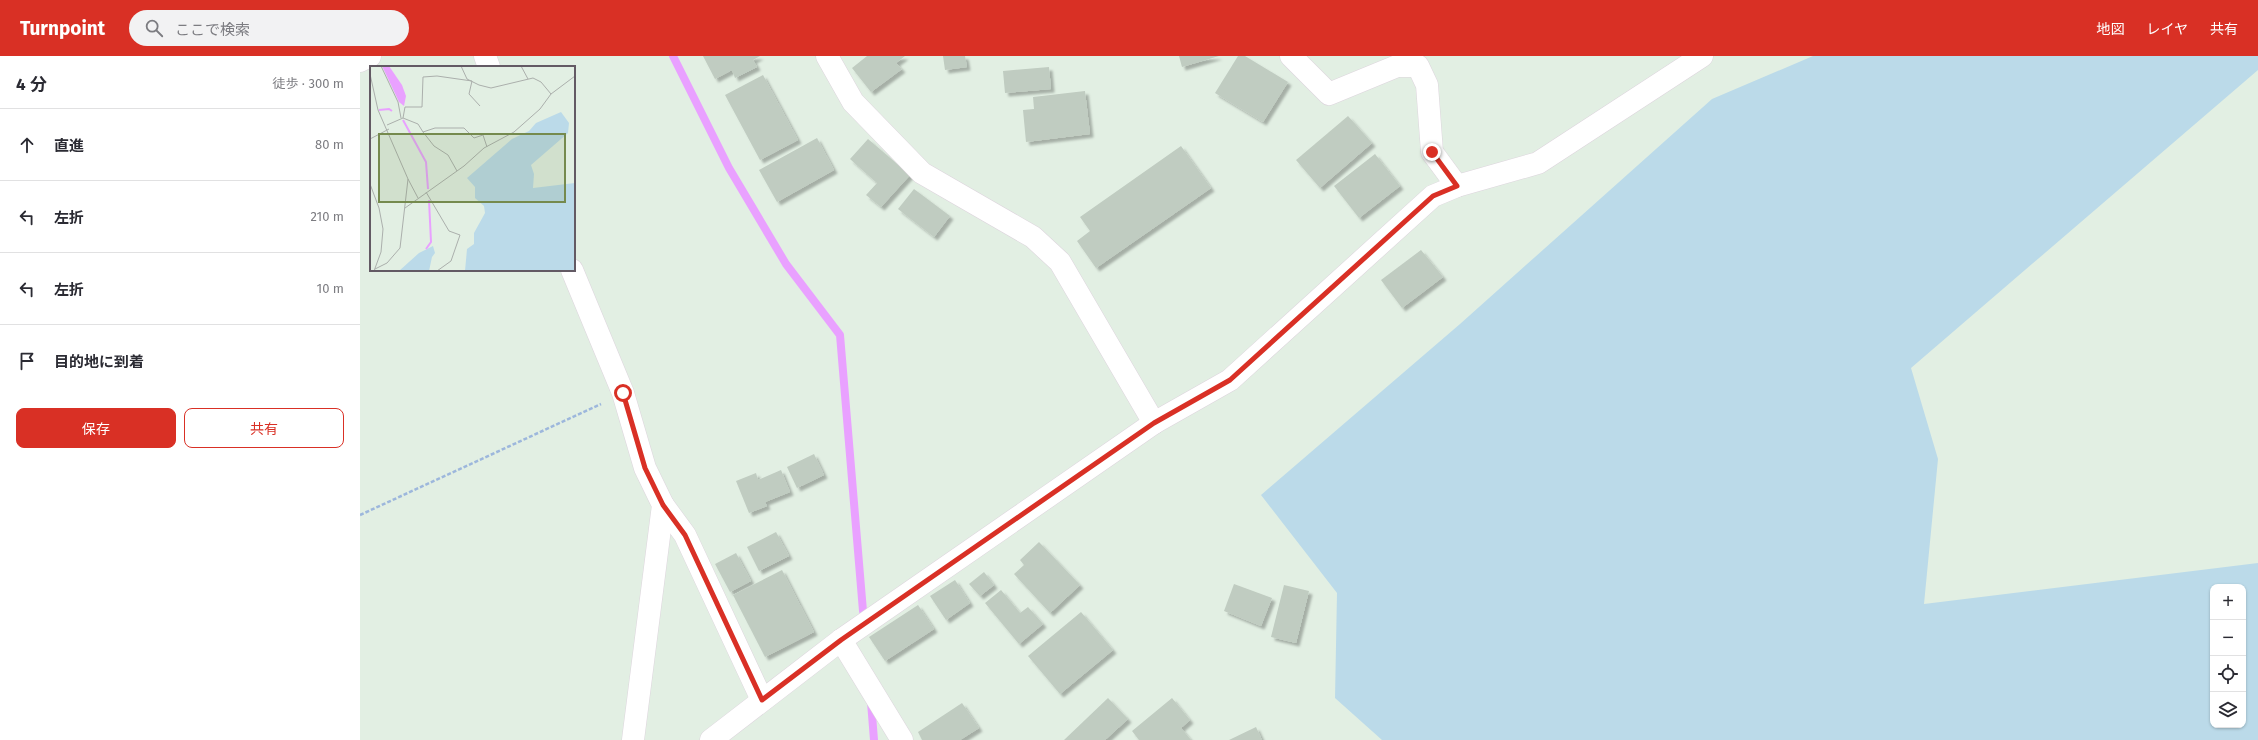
<!DOCTYPE html>
<html lang="ja">
<meta charset="utf-8">
<style>
body{margin:0;font-family:"Fira Sans","Noto Sans JP",sans-serif;background:#f2f2f3;color:#2b2b33}
.controls{position:absolute;right:12px;bottom:12px;display:grid;overflow:hidden;border-radius:8px;box-shadow:0 1px 3px #0004}
.controls button{width:36px;height:36px;display:grid;place-items:center;padding:0;border:0;border-bottom:1px solid #e1e1e2;background:#fff;color:#2b2b33;font:20px sans-serif}
.stop{position:absolute;width:12px;height:12px;margin:-9px;border:3px solid #d93025;border-radius:50%;background:#fff}
.stop.end{background:#d93025;border-color:#fff;box-shadow:0 1px 4px #0008}
.list{margin:0;padding:0;list-style:none}
h2{display:flex;justify-content:space-between;align-items:center;height:52px;margin:0;padding:0 16px;font-size:17px}
h2 small{font-size:13px;font-weight:400;color:#7c7c81}
.list li{display:grid;grid-template-columns:26px 1fr auto;gap:12px;align-items:center;box-sizing:border-box;height:72px;padding:0 16px;border-top:1px solid #e1e1e2}
.list b{display:block;font-size:15px;white-space:nowrap}
.list em{font-size:13px;font-style:normal;color:#7c7c81}
.actions{display:flex;gap:8px;padding:12px 16px}
.actions a{flex:1;padding:9px 0;border:1px solid #d93025;border-radius:8px;text-align:center;font-size:14px;color:#d93025}
.actions .main{background:#d93025;color:#fff}
.icon{flex:none;width:22px;height:22px;fill:none;stroke:currentColor;stroke-width:2;stroke-linecap:round;stroke-linejoin:round}
.map{position:relative;flex:none;width:1898px;height:684px;overflow:hidden}
header{display:flex;align-items:center;gap:24px;box-sizing:border-box;height:56px;padding:0 20px;background:#d93025;color:#fff}
header strong{font-size:19px}
nav{display:flex;gap:22px;margin-inline-start:auto;font-size:14px}
.search{width:280px;height:36px;background:#f2f2f3;display:flex;align-items:center;gap:10px;box-sizing:border-box;padding:0 14px;border-radius:22px;color:#7c7c81;font-size:15px}
main{display:flex}
aside{flex:1;background:#fff}
.map>svg:first-child{display:block}
.green{fill:#bbdae9;fill-rule:evenodd}
.lines{fill:none;stroke-linecap:round;stroke-linejoin:round}
.stream{stroke:#e9a1ff;stroke-width:8}
.building{fill:#c0ccc1;filter:url(#shadow)}
.minor-casing{stroke:#ddd5dd;stroke-width:23}
.path{stroke:#9db7dc;stroke-width:2.5;stroke-dasharray:4 2;stroke-linecap:butt}
.minor{stroke:#fff;stroke-width:22}
.route{stroke:#d93025;stroke-width:5}
.inset-river{fill:none;stroke:#e9a1ff;stroke-width:2}
.inset-road{fill:none;stroke:#abafac;stroke-width:1}
.view{fill:#758a4e;fill-opacity:0.15;stroke:#758a4e;stroke-width:2}
.inset-edge{fill:none;stroke:#635a64;stroke-width:2}
</style>
<header>
<strong>Turnpoint</strong>
<div class="search"><svg class="icon" aria-label="search" viewBox="0 0 24 24"><circle cx="10" cy="10" r="6"/><path d="M15 15l6 6"/></svg>ここで検索</div>
<nav><a>地図</a><a>レイヤ</a><a>共有</a></nav>
</header>
<main>
<aside>
<h2>4 分<small>徒歩 · 300 m</small></h2>
<ul class="list">
<li><svg class="icon" aria-label="ahead" viewBox="0 0 24 24"><path d="M12 20V5M6 11l6-6 6 6"/></svg><div><b>直進</b></div><em>80 m</em></li>
<li><svg class="icon" aria-label="left" viewBox="0 0 24 24"><path d="M17 20v-9H6M10 6l-5 5 5 5"/></svg><div><b>左折</b></div><em>210 m</em></li>
<li><svg class="icon" aria-label="left" viewBox="0 0 24 24"><path d="M17 20v-9H6M10 6l-5 5 5 5"/></svg><div><b>左折</b></div><em>10 m</em></li>
<li><svg class="icon" aria-label="arrive" viewBox="0 0 24 24"><path d="M6 21V4h12l-3 4 3 4H6"/></svg><div><b>目的地に到着</b></div></li>
</ul>
<div class="actions"><a class="main">保存</a><a>共有</a></div>
</aside>
<div class="map">
<svg width="1898" height="684" viewBox="0 0 1898 684">
<defs>
<filter id="shadow"><feDropShadow dx="3.5" dy="3.5" stdDeviation="1" flood-color="#0004"/></filter>
</defs>
<rect width="100%" height="100%" fill="#e2efe3"/>
<path class="green" d="M1453 0H1898V14L1551 312 1578 403 1564 548 1898 507V684H1022L975 642 977 537 901 439 1100 268 1352 43ZM1853 531H1883V669H1853Z"/>
<g class="lines">
<g class="stream">
<polyline points="313,0 369,112 426,208 480,279 503,555"/>
<polyline points="511,646 514,684"/>
</g>
</g>
<g class="building">
<polygon points="343,0 400,0 393,4 397,11 375,22 372,14 355,23"/>
<polygon points="507,0 545,0 536,7 542,13 511,36 492,12"/>
<polygon points="583,0 605,0 607,11 585,14"/>
<polygon points="819,0 859,0 822,11"/>
<polygon points="878,0 885,0 928,26 903,66 855,37"/>
<polygon points="689,11 691,33 645,37 643,15"/>
<polygon points="403,19 438,84 400,104 365,39"/>
<polygon points="725,35 730,78 666,86 663,54 674,53 673,41"/>
<polygon points="988,60 1012,87 960,132 936,104"/>
<polygon points="457,82 474,114 417,146 399,114"/>
<polygon points="508,83 550,119 521,151 506,139 517,127 490,103"/>
<polygon points="821,90 851,132 736,212 717,185 730,175 720,161"/>
<polygon points="1015,98 1040,130 999,162 974,130"/>
<polygon points="554,133 590,160 574,181 538,153"/>
<polygon points="1061,194 1083,221 1042,252 1021,224"/>
<polygon points="454,398 464,419 437,432 427,411"/>
<polygon points="421,414 430,436 405,446 407,450 389,457 376,425 396,417 398,424"/>
<polygon points="416,476 429,500 399,515 387,491"/>
<polygon points="679,486 720,529 690,557 654,518 664,509 660,504"/>
<polygon points="376,497 391,525 370,536 355,508"/>
<polygon points="422,514 454,576 405,601 373,539"/>
<polygon points="624,516 634,529 620,540 609,528"/>
<polygon points="595,524 610,547 586,564 570,540"/>
<polygon points="874,528 912,542 901,570 864,555"/>
<polygon points="924,529 949,535 936,587 911,581"/>
<polygon points="641,534 660,557 668,551 683,568 659,588 625,547"/>
<polygon points="558,549 574,573 525,605 509,581"/>
<polygon points="721,556 753,594 700,638 668,600"/>
<polygon points="748,642 768,663 745,684 704,684"/>
<polygon points="812,642 830,664 821,672 831,684 779,684 772,675"/>
<polygon points="602,647 619,672 600,684 562,684 558,676"/>
<polygon points="896,671 902,684 869,684"/>
</g>
<g class="lines">
<defs>
<g id="minor">
<polyline points="125,0 129,11"/>
<polyline points="467,0 493,46 562,117 673,181 700,206 794,367"/>
<polyline points="931,0 969,38 1037,10 1058,10 1067,29 1072,96 1097,130"/>
<polyline points="0,5 10,0"/>
<polyline points="212,214 263,337 285,412 303,449 273,684"/>
<polyline points="303,449 325,479 402,644"/>
<polyline points="481,584 542,684"/>
<polyline points="351,684 481,584 794,367 870,324 1073,140 1097,130 1178,107 1342,0"/>
</g>
</defs>
<use href="#minor" class="minor-casing"/>
<polyline class="path" points="0,459 241,348"/>
<use href="#minor" class="minor"/>
</g>
<g class="lines">
<polyline class="route" points="263,337 285,412 303,449 325,479 402,644 481,584 794,367 870,324 1073,140 1097,130 1072,96"/>
</g>
<g transform="translate(10 10)">
<rect width="205" height="205" fill="#e2efe3"/>
<path d="M191 46 199 57 198 67 161 99 164 108 163 122 205 117V205H95L97 183 104 178V167L115 147 114 140 105 132V121L97 112 142 73 159 65 166 57ZM63 180 65 187 62 191 59 205H29L49 187Z" fill="#bbdae9"/>
<path d="M12 0H19L32 19 36 30 34 40 29 36Z" fill="#e9a1ff"/>
<path class="inset-river" d="M9 44 19 43 22 45M33 54 56 96 58 123M56 183 61 176 59 134"/>
<path class="inset-road" d="M11 0 28 36 31 52M91 0 97 13 109 19 121 22 163 12 171 16 181 28M151 0 158 13M0 8 8 44 38 113 30 182 17 197 5 203M102 15 99 28 110 40M33 52 35 41H52L53 11 67 10 102 15M17 59 33 52 48 58 53 66 65 62H94L104 72 113 69 117 81M53 66 64 80 78 89 87 105M0 73 19 63M38 113 48 132M0 118 9 142 13 163 11 186 4 205M56 126 79 165 90 169 81 195 67 205M35 142 94 100 114 82 144 66 170 43 181 28 205 10"/>
<path class="view" d="M9 68H195V136H9Z"/>
<rect width="205" height="205" class="inset-edge"/>
</g>
</svg>
<div class="controls">
<button>+</button>
<button>−</button>
<button><svg class="icon" aria-label="locate" viewBox="0 0 24 24"><circle cx="12" cy="12" r="6"/><path d="M12 2v4M12 18v4M2 12h4M18 12h4"/></svg></button>
<button><svg class="icon" aria-label="layers" viewBox="0 0 24 24"><path d="M12 4l9 5-9 5-9-5zM3 14l9 5 9-5"/></svg></button>
</div>
<div class="stop" style="left:263px;top:337px"></div>
<div class="stop end" style="left:1072px;top:96px"></div>
</div>
</main>
